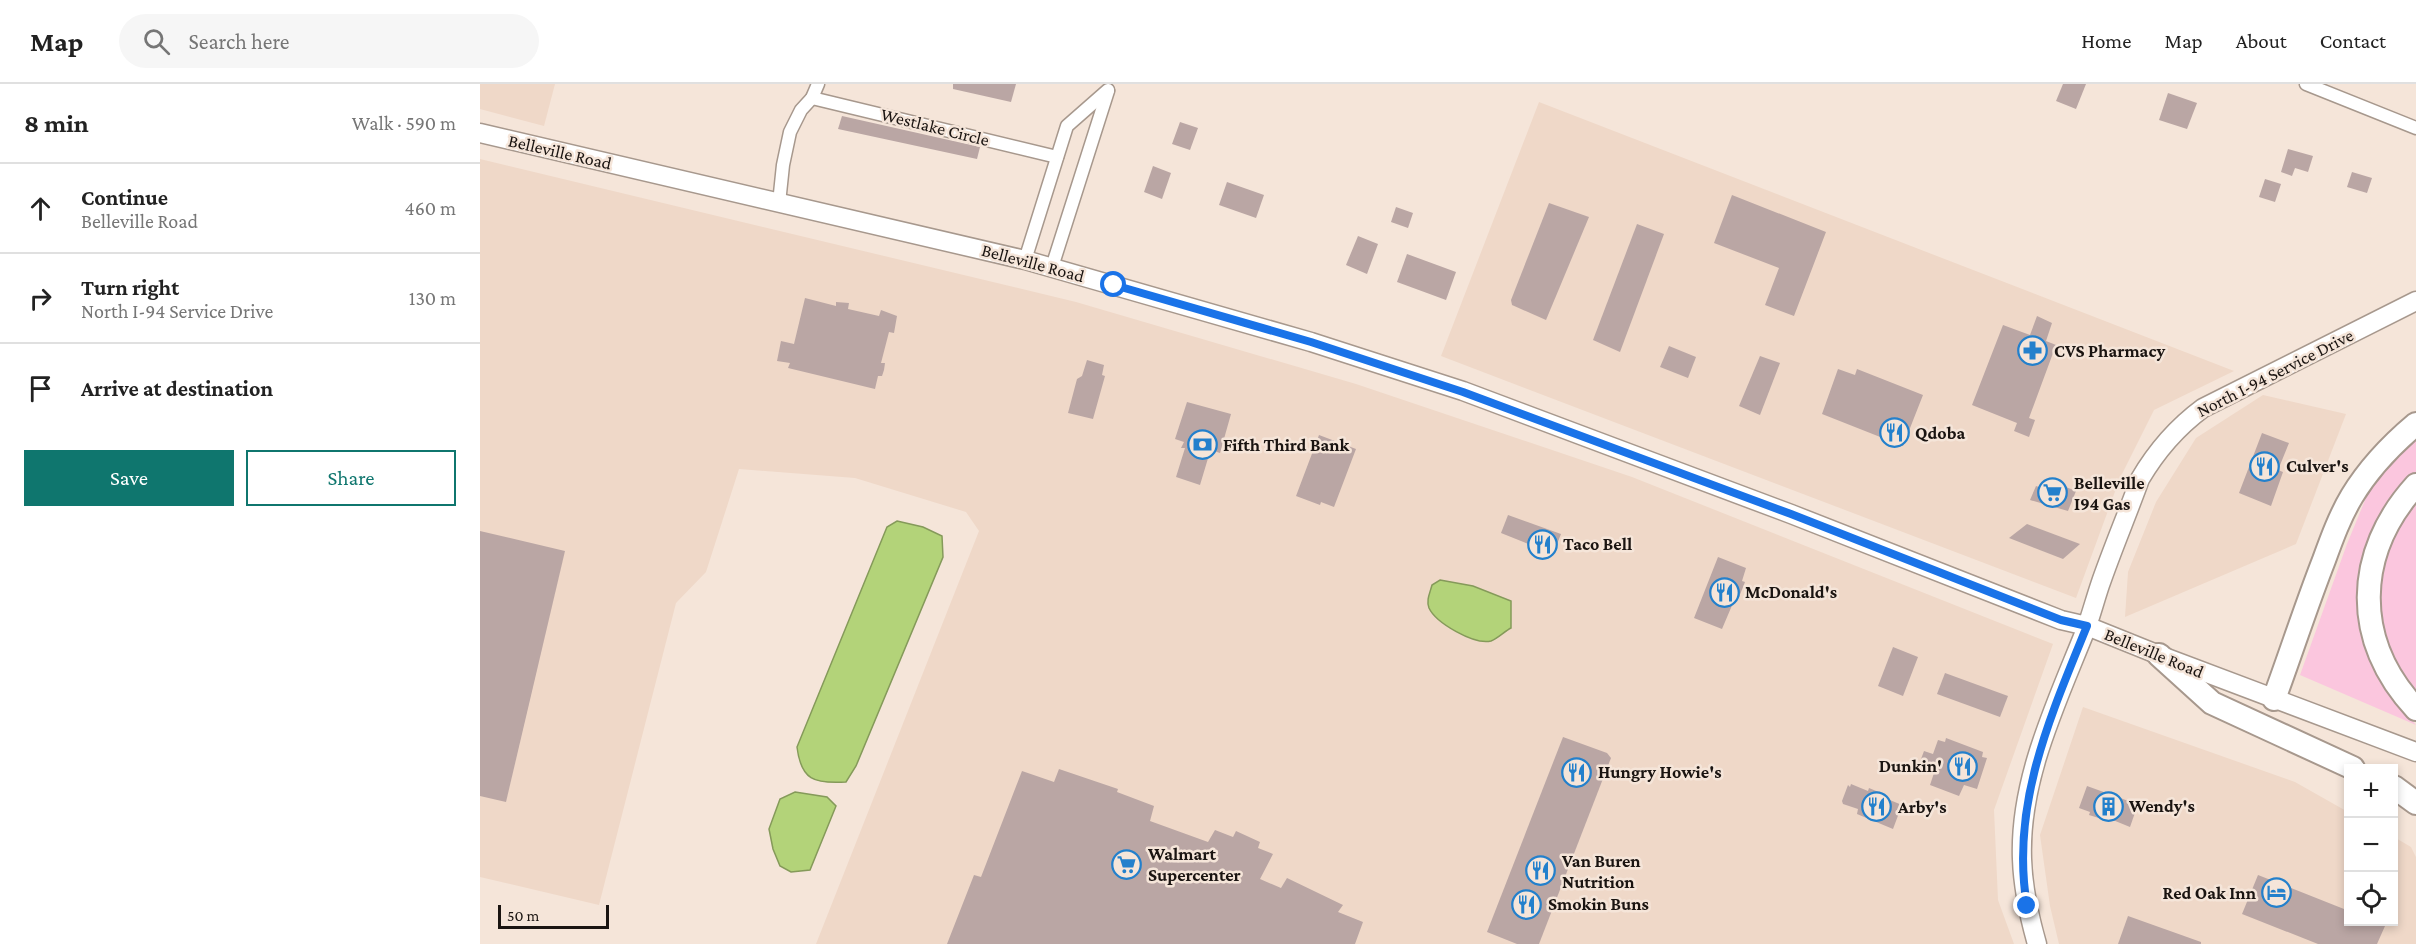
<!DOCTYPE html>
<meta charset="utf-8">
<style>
body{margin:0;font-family:"Crimson Pro",serif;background:#f6f6f6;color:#222}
.controls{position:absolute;right:18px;bottom:18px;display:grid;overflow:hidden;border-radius:0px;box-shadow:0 3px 9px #0003}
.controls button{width:54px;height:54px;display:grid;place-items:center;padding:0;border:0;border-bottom:2px solid #e0e0e0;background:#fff;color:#222;font:30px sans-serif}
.scale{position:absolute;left:18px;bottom:15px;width:111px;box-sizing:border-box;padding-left:6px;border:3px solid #1a1411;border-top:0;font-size:16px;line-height:21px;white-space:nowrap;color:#1a1411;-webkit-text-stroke:4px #f5e5d9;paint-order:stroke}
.stop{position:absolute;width:18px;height:18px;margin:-14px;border:4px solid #1a73e8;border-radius:50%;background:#fff}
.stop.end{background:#1a73e8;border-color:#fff;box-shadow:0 2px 6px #0008}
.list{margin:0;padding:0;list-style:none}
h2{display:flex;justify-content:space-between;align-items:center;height:78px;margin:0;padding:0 24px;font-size:26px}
h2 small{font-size:20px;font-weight:400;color:#767676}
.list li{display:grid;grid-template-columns:39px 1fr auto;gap:18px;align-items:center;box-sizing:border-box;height:90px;padding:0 24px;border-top:2px solid #e0e0e0}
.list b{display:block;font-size:22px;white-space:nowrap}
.list p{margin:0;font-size:20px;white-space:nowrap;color:#767676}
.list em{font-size:20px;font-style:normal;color:#767676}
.actions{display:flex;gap:12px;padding:18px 24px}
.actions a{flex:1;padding:14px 0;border:2px solid #0f766e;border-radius:0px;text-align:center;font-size:21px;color:#0f766e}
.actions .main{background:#0f766e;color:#fff}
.icon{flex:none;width:33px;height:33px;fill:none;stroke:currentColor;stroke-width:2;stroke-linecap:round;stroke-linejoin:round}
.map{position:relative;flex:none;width:1936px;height:860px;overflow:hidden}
header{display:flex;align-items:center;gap:36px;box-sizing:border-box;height:84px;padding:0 30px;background:#fff;border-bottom:2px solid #e0e0e0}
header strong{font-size:28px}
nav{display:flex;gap:33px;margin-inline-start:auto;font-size:21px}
.search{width:420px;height:54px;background:#f6f6f6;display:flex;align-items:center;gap:15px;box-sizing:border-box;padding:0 21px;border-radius:33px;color:#767676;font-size:22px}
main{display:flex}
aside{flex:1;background:#fff}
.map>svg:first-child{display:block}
.built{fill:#efd8c8}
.green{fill:#fbc6de}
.water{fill:#b3d379;stroke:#859a5a;stroke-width:1.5}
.building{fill:#baa6a4}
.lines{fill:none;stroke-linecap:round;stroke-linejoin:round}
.street-casing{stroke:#a7988d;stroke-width:15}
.secondary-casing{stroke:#a7988d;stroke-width:21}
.highway-casing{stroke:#a7988d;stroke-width:26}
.street{stroke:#fff;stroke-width:12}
.secondary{stroke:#fff;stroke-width:18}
.highway{stroke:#fff;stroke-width:22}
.route{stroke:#1a73e8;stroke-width:8}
.labels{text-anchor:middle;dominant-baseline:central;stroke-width:5;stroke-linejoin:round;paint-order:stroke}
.street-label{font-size:18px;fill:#1a1411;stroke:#f5e5d9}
.poi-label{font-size:18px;font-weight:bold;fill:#1a1411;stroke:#f5e5d9;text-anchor:start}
</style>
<header>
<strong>Map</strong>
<div class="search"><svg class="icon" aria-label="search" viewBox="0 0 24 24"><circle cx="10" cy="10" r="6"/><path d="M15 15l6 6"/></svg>Search here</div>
<nav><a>Home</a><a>Map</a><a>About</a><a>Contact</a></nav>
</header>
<main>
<aside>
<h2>8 min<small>Walk · 590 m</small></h2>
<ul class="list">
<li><svg class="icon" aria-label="ahead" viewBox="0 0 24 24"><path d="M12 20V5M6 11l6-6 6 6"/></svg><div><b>Continue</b><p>Belleville Road</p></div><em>460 m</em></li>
<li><svg class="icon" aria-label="right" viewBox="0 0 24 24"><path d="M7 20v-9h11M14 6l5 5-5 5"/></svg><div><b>Turn right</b><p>North I-94 Service Drive</p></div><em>130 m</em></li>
<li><svg class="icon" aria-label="arrive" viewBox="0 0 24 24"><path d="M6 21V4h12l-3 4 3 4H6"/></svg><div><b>Arrive at destination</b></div></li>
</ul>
<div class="actions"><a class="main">Save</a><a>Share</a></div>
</aside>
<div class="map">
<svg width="1936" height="860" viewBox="0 0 1936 860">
<rect width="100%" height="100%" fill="#f5e5d9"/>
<g class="built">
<polygon points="0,0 75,0 64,42 0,25"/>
<polygon points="1059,18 1754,287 1674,326 1640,394 1596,514 961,272"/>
<polygon points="0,75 596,218 876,300 1152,393 1573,560 1514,726 1518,816 1534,860 336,860 499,447 486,428 375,394 259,385 226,488 196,519 119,821 0,793"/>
<polygon points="1783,311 1866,330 1816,460 1645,533 1648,488 1676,418 1716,354"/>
<polygon points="1603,623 1815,698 1868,728 1868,838 1914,838 1914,753 1931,763 1936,773 1936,860 1579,860 1570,822 1560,751"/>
</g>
<g class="green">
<polygon points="1936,352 1936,389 1924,400 1882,490 1930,634 1936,641 1820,591 1867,460 1888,409 1905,384"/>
<polygon points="1936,416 1936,611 1916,583 1904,548 1900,516 1904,483 1914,448"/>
</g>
<g class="water">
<path d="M417 437 443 443 462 452 463 473 376 682 366 698C334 700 321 696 317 663L407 443Z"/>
<path d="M960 496 993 502 1031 517V544C1025 547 1017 555 1011 557 994 561 956 539 949 524 946 516 950 509 952 501Z"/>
<polygon points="315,708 347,713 356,722 330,786 311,788 300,782 293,765 289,745 300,715"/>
</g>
<g class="building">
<polygon points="473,0 536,0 531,18 473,5"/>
<polygon points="1583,0 1606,0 1596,25 1576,17"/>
<polygon points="1688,9 1717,19 1707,45 1679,36"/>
<polygon points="362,32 500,63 497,75 358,45"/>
<polygon points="700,38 718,44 710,66 692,60"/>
<polygon points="1808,65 1833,72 1828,88 1815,84 1812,92 1801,88"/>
<polygon points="673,82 691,89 682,115 664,108"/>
<polygon points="1872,88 1892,94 1887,109 1867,103"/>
<polygon points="1785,95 1801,100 1795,118 1779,113"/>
<polygon points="747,98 784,111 776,134 739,121"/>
<polygon points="1252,111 1346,148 1314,232 1285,221 1299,184 1234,159"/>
<polygon points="1069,119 1109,133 1066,236 1032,221 1031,216"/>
<polygon points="916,123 933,129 928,144 911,138"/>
<polygon points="1157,140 1184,150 1140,268 1113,256"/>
<polygon points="878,152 898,160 887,190 866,181"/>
<polygon points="927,170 976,188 966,216 917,198"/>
<polygon points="325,214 356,222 356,218 369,219 368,225 399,232 401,226 417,232 414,249 409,248 401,279 405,279 404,286 402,292 398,292 395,305 308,284 310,279 297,277 301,257 314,260"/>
<polygon points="1557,232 1572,239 1566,257 1576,261 1549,334 1555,336 1549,353 1534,347 1537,339 1492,321 1523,241 1550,251"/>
<polygon points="1189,262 1216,273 1208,294 1180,283"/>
<polygon points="1280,272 1300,279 1280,331 1259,322"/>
<polygon points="607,276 624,281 622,291 625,292 613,335 588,329 597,295 602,292"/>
<polygon points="1358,285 1375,291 1377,285 1443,311 1423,362 1342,330"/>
<polygon points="707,318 751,330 740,369 734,367 732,373 729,371 720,401 696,393 705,364 701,364 704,358 695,355"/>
<polygon points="1782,349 1809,359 1798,386 1803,388 1791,422 1759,409"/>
<polygon points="839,351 876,365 854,423 841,418 840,421 816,412"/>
<polygon points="1568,396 1596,407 1588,427 1550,416 1556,402 1564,405"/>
<polygon points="1028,431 1081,450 1073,470 1021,449"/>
<polygon points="1547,440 1600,460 1583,475 1529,454"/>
<polygon points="0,447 85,467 26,718 0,712"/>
<polygon points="1238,473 1266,484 1262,497 1265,498 1259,513 1256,512 1242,545 1214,534"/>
<polygon points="1413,563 1438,573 1423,612 1398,602"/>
<polygon points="1465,589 1528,612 1520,633 1457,610"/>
<polygon points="1083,653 1127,669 1131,674 1059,860 1037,860 1007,848"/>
<polygon points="1466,654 1503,668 1502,673 1507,674 1497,705 1484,701 1479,712 1450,701 1454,689 1438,683 1444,667 1453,670 1458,656 1465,658"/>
<polygon points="579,685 638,705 637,708 674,722 670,737 728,758 735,746 753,753 756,747 780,758 778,764 793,770 780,795 801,804 807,794 863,821 858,828 883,838 875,860 467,860 494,791 501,793 542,687 574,698"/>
<polygon points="1371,700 1388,707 1389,704 1401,709 1400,712 1422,721 1413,745 1377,730 1378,725 1363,720 1362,717 1368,701 1370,703"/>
<polygon points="1607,702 1654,719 1654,722 1657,723 1650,743 1623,732 1622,735 1609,731 1610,728 1599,724"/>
<polygon points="1778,791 1869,827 1869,837 1894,837 1905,842 1897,860 1838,860 1762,830"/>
<polygon points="1648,832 1721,858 1721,860 1638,860"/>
</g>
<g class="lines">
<defs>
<g id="street">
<polyline points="1826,0 1936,44"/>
<polyline points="332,14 577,73"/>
<polyline points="299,119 303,81 310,48 321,26 332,14 338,0"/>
<polyline points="545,176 587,42 628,6"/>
<polyline points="572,183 628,7"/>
</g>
<g id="secondary">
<polyline points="0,49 545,176 831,258 983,307 1311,430 1581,536 1607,542 1679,571 1936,668"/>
<path d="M1557 860C1549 832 1543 805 1542 775 1539 695 1577 618 1606 545 1611 531 1615 516 1620 501 1632 466 1647 431 1660 395 1677 366 1696 344 1723 324L1936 217"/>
</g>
<g id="highway">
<path d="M1936 401C1874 469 1872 557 1936 625"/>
<polyline points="1679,571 1732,619 1873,684"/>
<path d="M1794 615C1811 569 1826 522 1844 476 1852 454 1860 432 1872 412 1889 384 1911 361 1936 340"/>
<polyline points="1914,703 1936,719"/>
</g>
</defs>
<use href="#street" class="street-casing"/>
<use href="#secondary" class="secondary-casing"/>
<use href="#highway" class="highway-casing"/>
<use href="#street" class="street"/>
<use href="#secondary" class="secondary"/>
<use href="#highway" class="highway"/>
</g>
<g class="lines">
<path class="route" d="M634 201 831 258 983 308 1311 430 1581 536 1607 542C1570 633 1530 722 1547 822"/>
</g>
<defs>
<symbol id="pharmacy-ring" viewBox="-11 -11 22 22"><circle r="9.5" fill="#f5e5d9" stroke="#2380cc" stroke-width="1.5"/><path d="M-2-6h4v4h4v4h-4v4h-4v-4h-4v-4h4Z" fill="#2380cc"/></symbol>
<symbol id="restaurant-ring" viewBox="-11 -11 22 22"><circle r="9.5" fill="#f5e5d9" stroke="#2380cc" stroke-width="1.5"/><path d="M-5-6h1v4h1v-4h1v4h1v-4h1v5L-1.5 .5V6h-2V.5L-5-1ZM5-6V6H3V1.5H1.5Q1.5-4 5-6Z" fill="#2380cc"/></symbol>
<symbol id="bank-ring" viewBox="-11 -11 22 22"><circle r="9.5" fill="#f5e5d9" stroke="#2380cc" stroke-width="1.5"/><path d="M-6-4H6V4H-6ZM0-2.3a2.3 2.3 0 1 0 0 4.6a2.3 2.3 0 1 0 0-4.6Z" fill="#2380cc"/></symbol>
<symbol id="supermarket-ring" viewBox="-11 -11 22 22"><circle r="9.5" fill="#f5e5d9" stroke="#2380cc" stroke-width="1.5"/><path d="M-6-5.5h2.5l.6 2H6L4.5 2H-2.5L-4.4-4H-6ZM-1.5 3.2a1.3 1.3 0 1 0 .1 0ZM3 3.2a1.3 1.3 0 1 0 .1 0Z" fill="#2380cc"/></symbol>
<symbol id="building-ring" viewBox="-11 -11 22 22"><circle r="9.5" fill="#f5e5d9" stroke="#2380cc" stroke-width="1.5"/><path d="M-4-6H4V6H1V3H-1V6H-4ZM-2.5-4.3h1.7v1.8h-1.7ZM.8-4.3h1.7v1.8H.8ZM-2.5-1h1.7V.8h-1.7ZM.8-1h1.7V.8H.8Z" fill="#2380cc"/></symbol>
<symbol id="hotel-ring" viewBox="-11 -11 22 22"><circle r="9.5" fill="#f5e5d9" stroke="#2380cc" stroke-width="1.5"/><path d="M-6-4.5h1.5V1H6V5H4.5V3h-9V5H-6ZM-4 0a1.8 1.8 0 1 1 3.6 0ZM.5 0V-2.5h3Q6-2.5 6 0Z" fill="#2380cc"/></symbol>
</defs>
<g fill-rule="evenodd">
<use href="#pharmacy-ring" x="1536" y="250" width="33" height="33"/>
<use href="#restaurant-ring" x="1398" y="332" width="33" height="33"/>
<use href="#bank-ring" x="706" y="344" width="33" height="33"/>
<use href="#restaurant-ring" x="1768" y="366" width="33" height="33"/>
<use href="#supermarket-ring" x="1556" y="392" width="33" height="33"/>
<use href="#restaurant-ring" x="1046" y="444" width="33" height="33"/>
<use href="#restaurant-ring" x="1228" y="492" width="33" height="33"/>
<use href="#restaurant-ring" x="1466" y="666" width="33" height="33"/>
<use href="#restaurant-ring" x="1080" y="672" width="33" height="33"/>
<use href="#building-ring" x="1612" y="706" width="33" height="33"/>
<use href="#restaurant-ring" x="1380" y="706" width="33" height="33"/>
<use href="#supermarket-ring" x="630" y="764" width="33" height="33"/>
<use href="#restaurant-ring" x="1044" y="770" width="33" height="33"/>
<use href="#hotel-ring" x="1780" y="792" width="33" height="33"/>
<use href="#restaurant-ring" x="1030" y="804" width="33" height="33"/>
</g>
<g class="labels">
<g class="street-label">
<text transform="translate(455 43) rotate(14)">Westlake Circle</text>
<text transform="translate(80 68) rotate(13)">Belleville Road</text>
<text transform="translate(553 179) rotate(15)">Belleville Road</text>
<text transform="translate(1795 289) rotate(-27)">North I-94 Service Drive</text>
<text transform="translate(1674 569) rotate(22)">Belleville Road</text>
</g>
<g class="poi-label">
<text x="1574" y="267">CVS Pharmacy</text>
<text x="1435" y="349">Qdoba</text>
<text x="743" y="361">Fifth Third Bank</text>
<text x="1806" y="382">Culver's</text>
<text x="1594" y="399">Belleville<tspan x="1594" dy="21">I94 Gas</tspan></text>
<text x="1083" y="460">Taco Bell</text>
<text x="1265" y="508">McDonald's</text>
<text x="1462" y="682" text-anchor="end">Dunkin'</text>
<text x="1118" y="688">Hungry Howie's</text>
<text x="1649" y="722">Wendy's</text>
<text x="1418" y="723">Arby's</text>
<text x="668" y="770">Walmart<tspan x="668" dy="21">Supercenter</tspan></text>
<text x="1082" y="777">Van Buren<tspan x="1082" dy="21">Nutrition</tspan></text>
<text x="1776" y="809" text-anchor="end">Red Oak Inn</text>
<text x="1068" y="820">Smokin Buns</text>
</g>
</g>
</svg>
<div class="controls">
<button>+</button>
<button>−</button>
<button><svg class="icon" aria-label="locate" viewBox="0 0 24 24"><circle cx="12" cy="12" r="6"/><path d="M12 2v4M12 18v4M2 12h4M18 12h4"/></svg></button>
</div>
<div class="scale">50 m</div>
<div class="stop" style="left:634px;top:201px"></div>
<div class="stop end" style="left:1547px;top:822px"></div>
</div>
</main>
